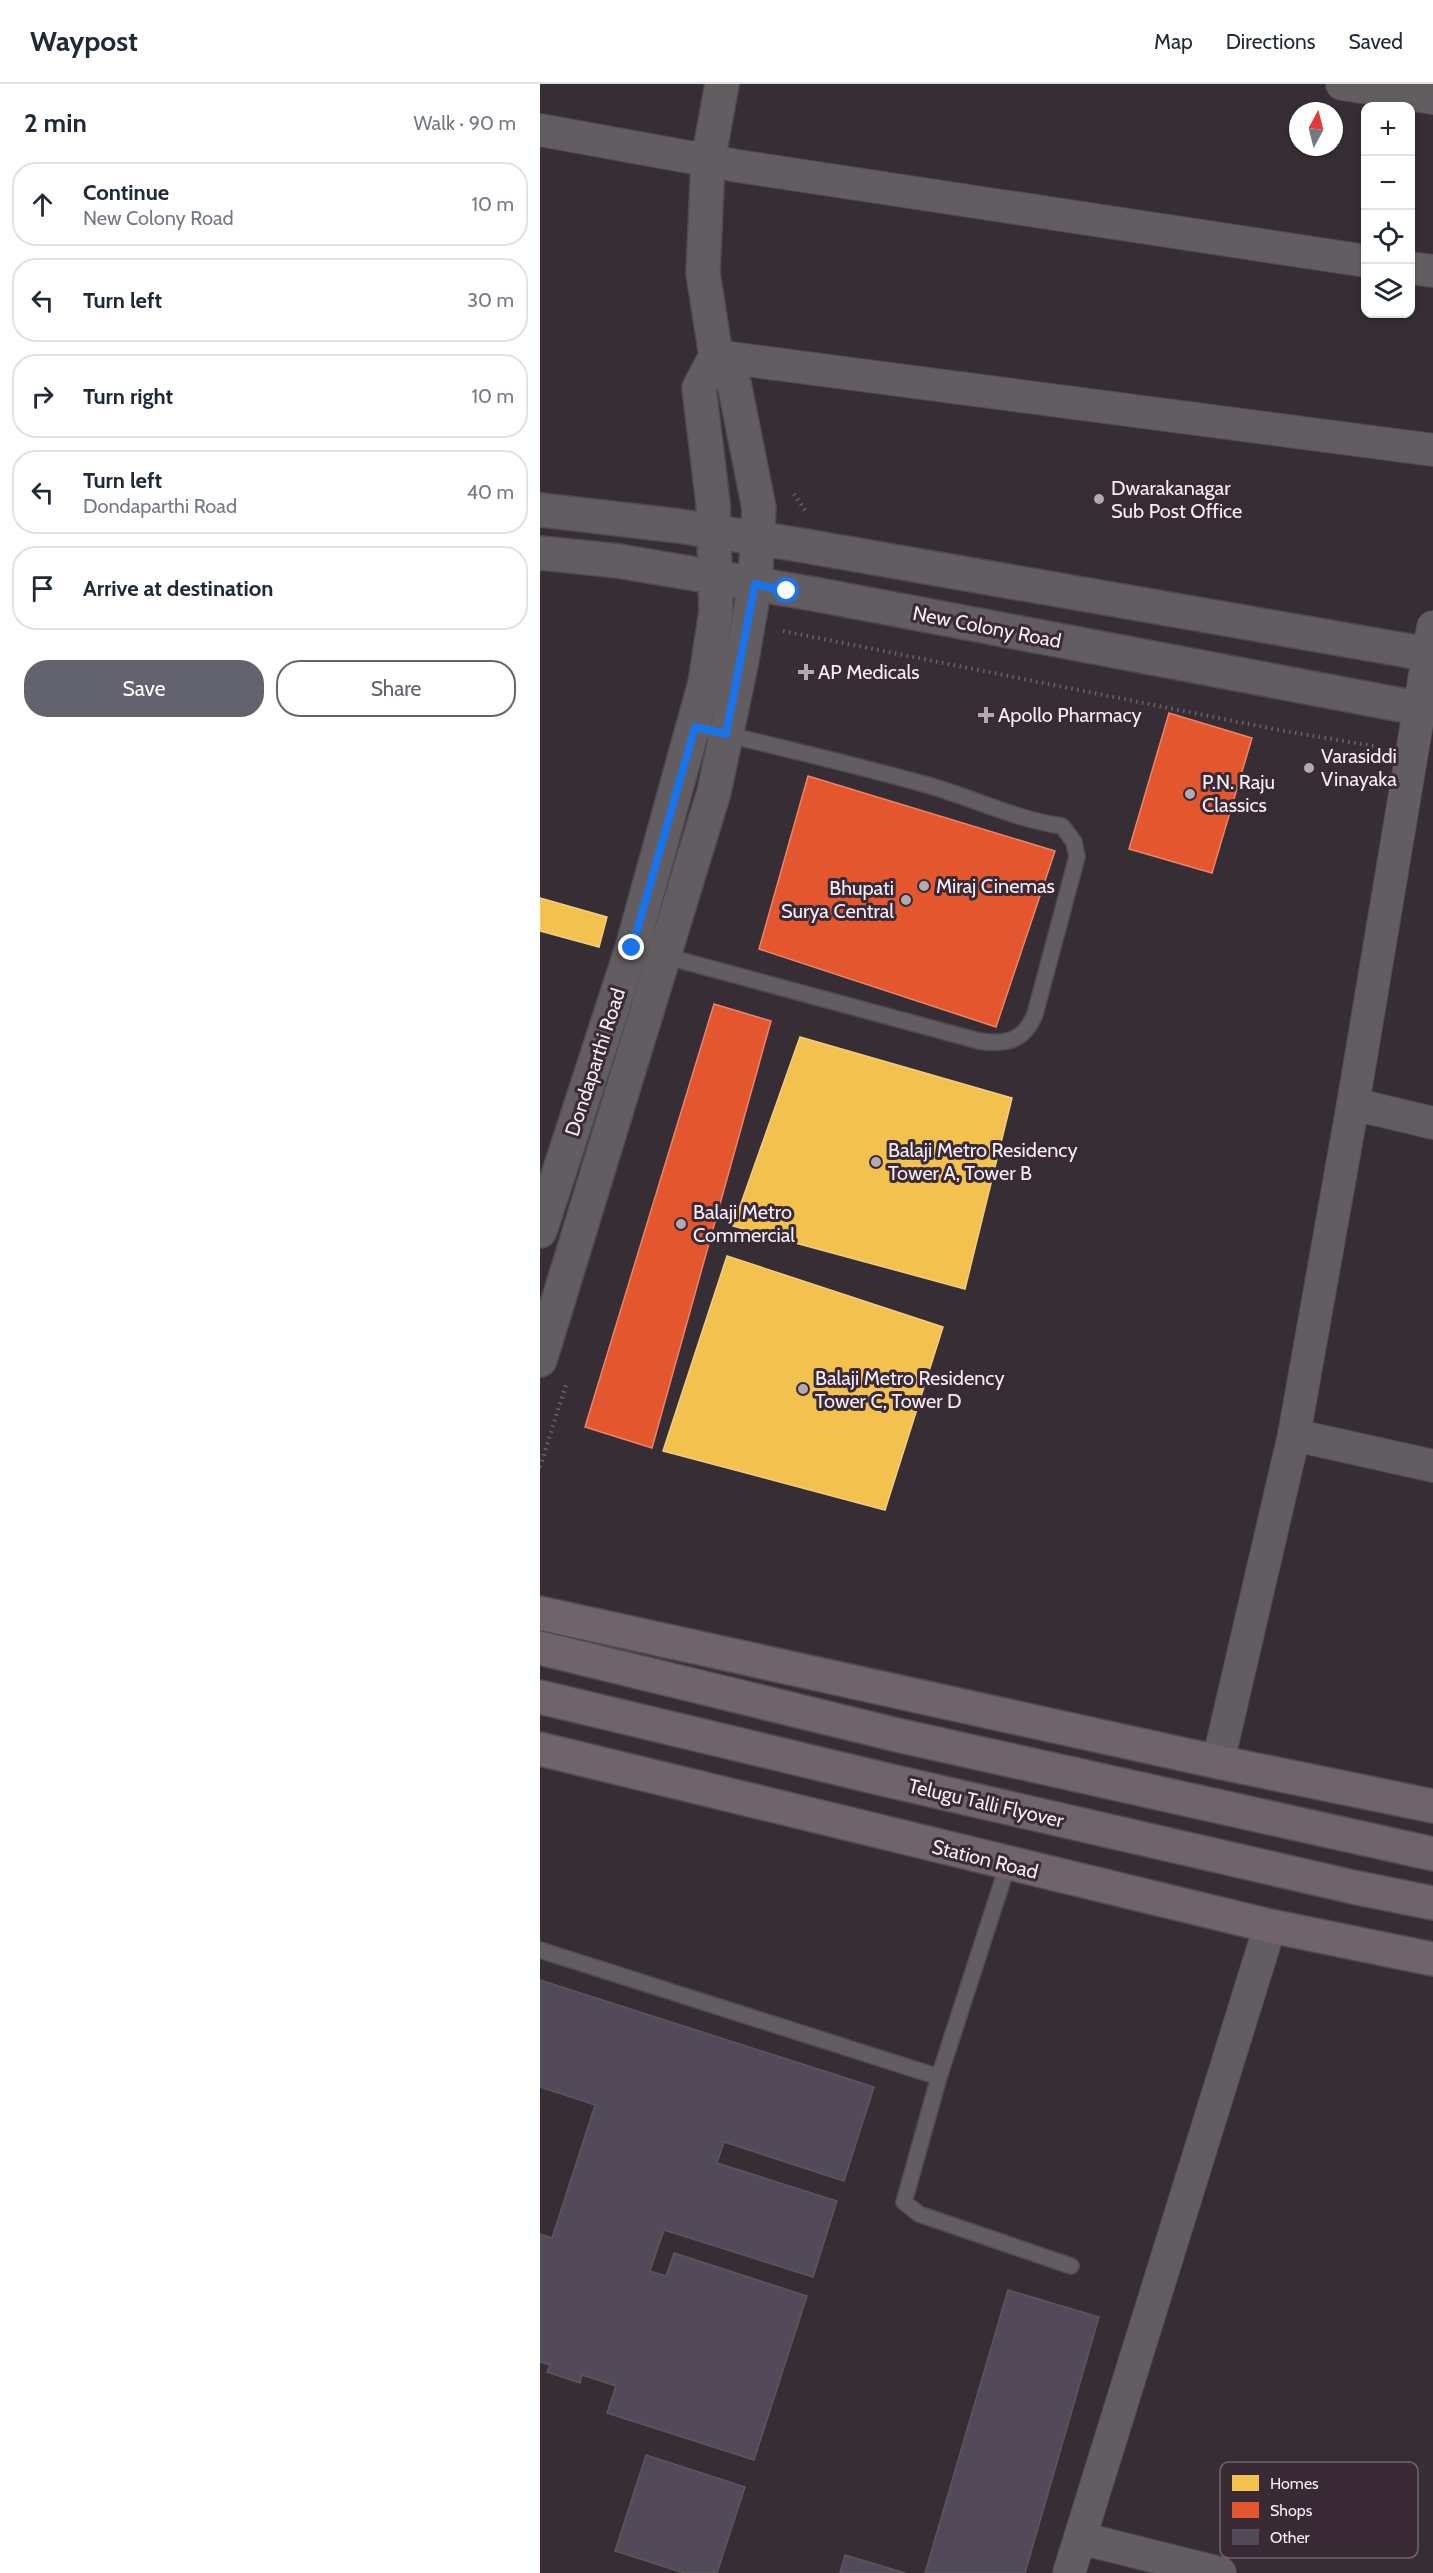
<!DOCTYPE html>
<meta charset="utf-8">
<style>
body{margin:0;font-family:Cabin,sans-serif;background:#f6f6f7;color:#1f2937}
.controls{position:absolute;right:18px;top:18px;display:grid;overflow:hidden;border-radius:12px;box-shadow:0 2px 4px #0004}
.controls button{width:54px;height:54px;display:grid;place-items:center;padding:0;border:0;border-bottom:2px solid #e0e1e3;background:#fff;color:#1f2937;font:30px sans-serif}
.compass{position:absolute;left:749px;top:18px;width:54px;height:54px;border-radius:50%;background:#fff;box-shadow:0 2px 4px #0004;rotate:7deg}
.stop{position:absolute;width:18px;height:18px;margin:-14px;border:4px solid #1a73e8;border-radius:50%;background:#fff}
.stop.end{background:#1a73e8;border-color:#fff;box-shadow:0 2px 6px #0008}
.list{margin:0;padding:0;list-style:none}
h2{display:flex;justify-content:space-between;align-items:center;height:78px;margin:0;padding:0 24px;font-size:26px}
h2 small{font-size:20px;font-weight:400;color:#747a83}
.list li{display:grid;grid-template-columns:39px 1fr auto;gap:18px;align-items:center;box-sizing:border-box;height:84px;margin:0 12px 12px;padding:0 12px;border:2px solid #e0e1e3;border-radius:24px}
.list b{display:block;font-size:22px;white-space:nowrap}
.list p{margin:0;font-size:20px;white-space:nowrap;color:#747a83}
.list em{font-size:20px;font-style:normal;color:#747a83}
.actions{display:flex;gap:12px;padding:18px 24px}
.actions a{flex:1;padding:14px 0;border:2px solid #62636e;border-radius:24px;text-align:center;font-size:21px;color:#62636e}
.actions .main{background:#62636e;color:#fff}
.icon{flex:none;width:33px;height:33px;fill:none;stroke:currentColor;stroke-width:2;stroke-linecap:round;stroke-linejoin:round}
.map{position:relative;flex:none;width:893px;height:2489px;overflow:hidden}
header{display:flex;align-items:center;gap:36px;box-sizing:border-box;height:84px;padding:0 30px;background:#fff;border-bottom:2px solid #e0e1e3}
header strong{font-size:28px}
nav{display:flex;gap:33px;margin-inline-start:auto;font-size:21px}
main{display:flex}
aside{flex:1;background:#fff}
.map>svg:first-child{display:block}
.homes{fill:#f2c14e;stroke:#f4ce80;stroke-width:1.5}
.shops{fill:#e4572e;stroke:#ea846a;stroke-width:1.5}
.building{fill:#534a59;stroke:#5b565c;stroke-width:1.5}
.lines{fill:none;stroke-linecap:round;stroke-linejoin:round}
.service-casing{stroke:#514a4f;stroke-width:18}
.minor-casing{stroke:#514a4f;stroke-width:34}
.secondary-casing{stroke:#514a4f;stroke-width:36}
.primary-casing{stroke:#514a4f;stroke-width:36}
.path{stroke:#6a6468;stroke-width:4;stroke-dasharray:1.5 4.5;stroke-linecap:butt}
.service{stroke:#625d61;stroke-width:15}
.minor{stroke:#625d61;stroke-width:32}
.secondary{stroke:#625d61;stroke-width:33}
.primary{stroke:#6e646a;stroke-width:33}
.route{stroke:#1a73e8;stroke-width:8}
.poi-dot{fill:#b3aab1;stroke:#392a36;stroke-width:2}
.labels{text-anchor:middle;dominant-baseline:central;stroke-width:6;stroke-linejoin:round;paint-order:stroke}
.poi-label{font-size:20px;fill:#f7edf5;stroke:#392a36;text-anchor:start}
.street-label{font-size:20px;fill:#f7edf5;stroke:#392a36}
.key{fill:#392a36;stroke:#72646f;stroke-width:1.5}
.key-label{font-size:16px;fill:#f7edf5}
</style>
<header>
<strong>Waypost</strong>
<nav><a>Map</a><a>Directions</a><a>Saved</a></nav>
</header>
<main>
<aside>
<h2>2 min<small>Walk · 90 m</small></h2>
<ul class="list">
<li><svg class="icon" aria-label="ahead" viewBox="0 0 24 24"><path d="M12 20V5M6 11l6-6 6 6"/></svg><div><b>Continue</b><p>New Colony Road</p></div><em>10 m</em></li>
<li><svg class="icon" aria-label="left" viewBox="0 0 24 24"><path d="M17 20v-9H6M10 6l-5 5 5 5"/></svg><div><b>Turn left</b></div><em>30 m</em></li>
<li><svg class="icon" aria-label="right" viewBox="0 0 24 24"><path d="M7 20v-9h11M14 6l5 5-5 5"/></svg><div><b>Turn right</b></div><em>10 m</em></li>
<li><svg class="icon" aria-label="left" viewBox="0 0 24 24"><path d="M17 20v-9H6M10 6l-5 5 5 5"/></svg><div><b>Turn left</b><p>Dondaparthi Road</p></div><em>40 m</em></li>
<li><svg class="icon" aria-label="arrive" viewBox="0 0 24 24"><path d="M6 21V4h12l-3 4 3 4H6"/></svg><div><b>Arrive at destination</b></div></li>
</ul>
<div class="actions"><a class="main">Save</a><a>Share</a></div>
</aside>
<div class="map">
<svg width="893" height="2489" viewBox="0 0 893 2489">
<rect width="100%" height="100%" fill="#362e34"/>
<g class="homes">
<polygon points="0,814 67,833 59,863 0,847"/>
<polygon points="260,953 472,1014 425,1205 193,1142"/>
<polygon points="187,1172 403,1243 345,1426 123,1367"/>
</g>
<g class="shops">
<polygon points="629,629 712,654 672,789 589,765"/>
<polygon points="268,692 515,767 456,943 219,865"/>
<polygon points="174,920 231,937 112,1364 45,1343"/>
</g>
<g class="building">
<polygon points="0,1896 334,2003 304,2097 184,2058 177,2079 297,2117 273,2193 124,2146 110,2187 126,2192 134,2169 267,2212 214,2376 67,2329 76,2302 42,2291 40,2299 7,2288 10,2281 0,2278 0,2150 12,2154 55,2021 0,2003"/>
<polygon points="468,2206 559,2233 485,2489 385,2489"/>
<polygon points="106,2371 205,2403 177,2489 144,2489 75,2467"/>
<polygon points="305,2471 365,2489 300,2489"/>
</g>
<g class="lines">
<defs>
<g id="service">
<path d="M121 871 439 957C467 961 484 957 495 930L537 773 534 758 522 742C478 736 435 715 391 702 313 680 234 662 155 643"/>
<polyline points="0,1866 399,1993 468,1780"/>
<polyline points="399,1993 364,2118 379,2130 531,2182"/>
</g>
<g id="minor">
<polyline points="802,0 893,14"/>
<polyline points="0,46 198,82 826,177"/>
<polyline points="870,184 893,187"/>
<polyline points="176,272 893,366"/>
<polyline points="813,1020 893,543"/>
<polyline points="754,1351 813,1020 893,1039"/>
<polyline points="678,1678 754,1351 893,1382"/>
<polyline points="540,2454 680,2489"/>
<polyline points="529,2489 730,1842"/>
</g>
<g id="secondary">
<polyline points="0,426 139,442 260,461 893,571"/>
<polyline points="0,469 78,477 274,510 893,627"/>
<polyline points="0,1147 92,864 165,599 176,528 173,419 159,304 176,272 163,189 168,77 182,0"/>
<polyline points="0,1276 174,708 201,581 215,500 219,424 194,299 176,272"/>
</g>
<g id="primary">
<polyline points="0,1529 678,1678 893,1722"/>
<polyline points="0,1564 357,1651 893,1770"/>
<polyline points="0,1613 347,1696 813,1803 893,1819"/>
<polyline points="0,1665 730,1842 893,1875"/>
</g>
</defs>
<use href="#service" class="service-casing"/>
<use href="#minor" class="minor-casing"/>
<use href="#secondary" class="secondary-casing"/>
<use href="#primary" class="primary-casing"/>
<g class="path">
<polyline points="254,410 265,426"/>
<polyline points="243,547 744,647 839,663"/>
<polyline points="0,1383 26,1301"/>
</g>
<use href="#service" class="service"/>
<use href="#minor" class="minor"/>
<use href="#secondary" class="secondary"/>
<use href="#primary" class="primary"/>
</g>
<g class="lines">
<polyline class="route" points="92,864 155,643 186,650 215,500 247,507"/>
</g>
<g class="poi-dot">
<circle cx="559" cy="415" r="6"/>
<path d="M263 579h6v6h6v6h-6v6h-6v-6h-6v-6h6z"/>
<path d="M443 622h6v6h6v6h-6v6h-6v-6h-6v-6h6z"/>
<circle cx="769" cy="684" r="6"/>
<circle cx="650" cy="710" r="6"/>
<circle cx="384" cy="802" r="6"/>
<circle cx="366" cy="816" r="6"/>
<circle cx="336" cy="1078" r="6"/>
<circle cx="141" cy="1140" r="6"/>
<circle cx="263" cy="1305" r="6"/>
</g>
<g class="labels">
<g class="poi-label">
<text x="571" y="404">Dwarakanagar<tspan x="571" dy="23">Sub Post Office</tspan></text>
<text x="278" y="588">AP Medicals</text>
<text x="458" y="631">Apollo Pharmacy</text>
<text x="781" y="672">Varasiddi<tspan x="781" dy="23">Vinayaka</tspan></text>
<text x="662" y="698">P.N. Raju<tspan x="662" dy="23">Classics</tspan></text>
<text x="396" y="802">Miraj Cinemas</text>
<text x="354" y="804" text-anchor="end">Bhupati<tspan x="354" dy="23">Surya Central</tspan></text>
<text x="348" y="1066">Balaji Metro Residency<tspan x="348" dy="23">Tower A, Tower B</tspan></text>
<text x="153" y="1128">Balaji Metro<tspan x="153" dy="23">Commercial</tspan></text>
<text x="275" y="1294">Balaji Metro Residency<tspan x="275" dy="23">Tower C, Tower D</tspan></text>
</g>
<g class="street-label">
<text transform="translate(447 543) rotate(11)">New Colony Road</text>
<text transform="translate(55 978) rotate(-72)">Dondaparthi Road</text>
<text transform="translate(446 1719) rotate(13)">Telugu Talli Flyover</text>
<text transform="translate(445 1775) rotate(14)">Station Road</text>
</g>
</g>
<rect x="680" y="2378" width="198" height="96" rx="9" class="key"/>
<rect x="692" y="2391" width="27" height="16" fill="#f2c14e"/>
<rect x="692" y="2418" width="27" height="16" fill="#e4572e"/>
<rect x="692" y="2445" width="27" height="16" fill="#534a59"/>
<g class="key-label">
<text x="730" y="2405">Homes</text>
<text x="730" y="2432">Shops</text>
<text x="730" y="2459">Other</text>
</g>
</svg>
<div class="controls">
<button>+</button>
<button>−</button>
<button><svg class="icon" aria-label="locate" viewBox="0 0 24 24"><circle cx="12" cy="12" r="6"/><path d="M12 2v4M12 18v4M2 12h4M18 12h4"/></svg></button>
<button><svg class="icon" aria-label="layers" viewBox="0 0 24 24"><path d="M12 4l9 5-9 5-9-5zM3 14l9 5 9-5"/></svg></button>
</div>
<svg class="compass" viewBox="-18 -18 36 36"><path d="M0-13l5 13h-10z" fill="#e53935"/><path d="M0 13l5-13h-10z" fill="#747a83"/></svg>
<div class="stop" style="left:247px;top:507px"></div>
<div class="stop end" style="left:92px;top:864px"></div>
</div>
</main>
